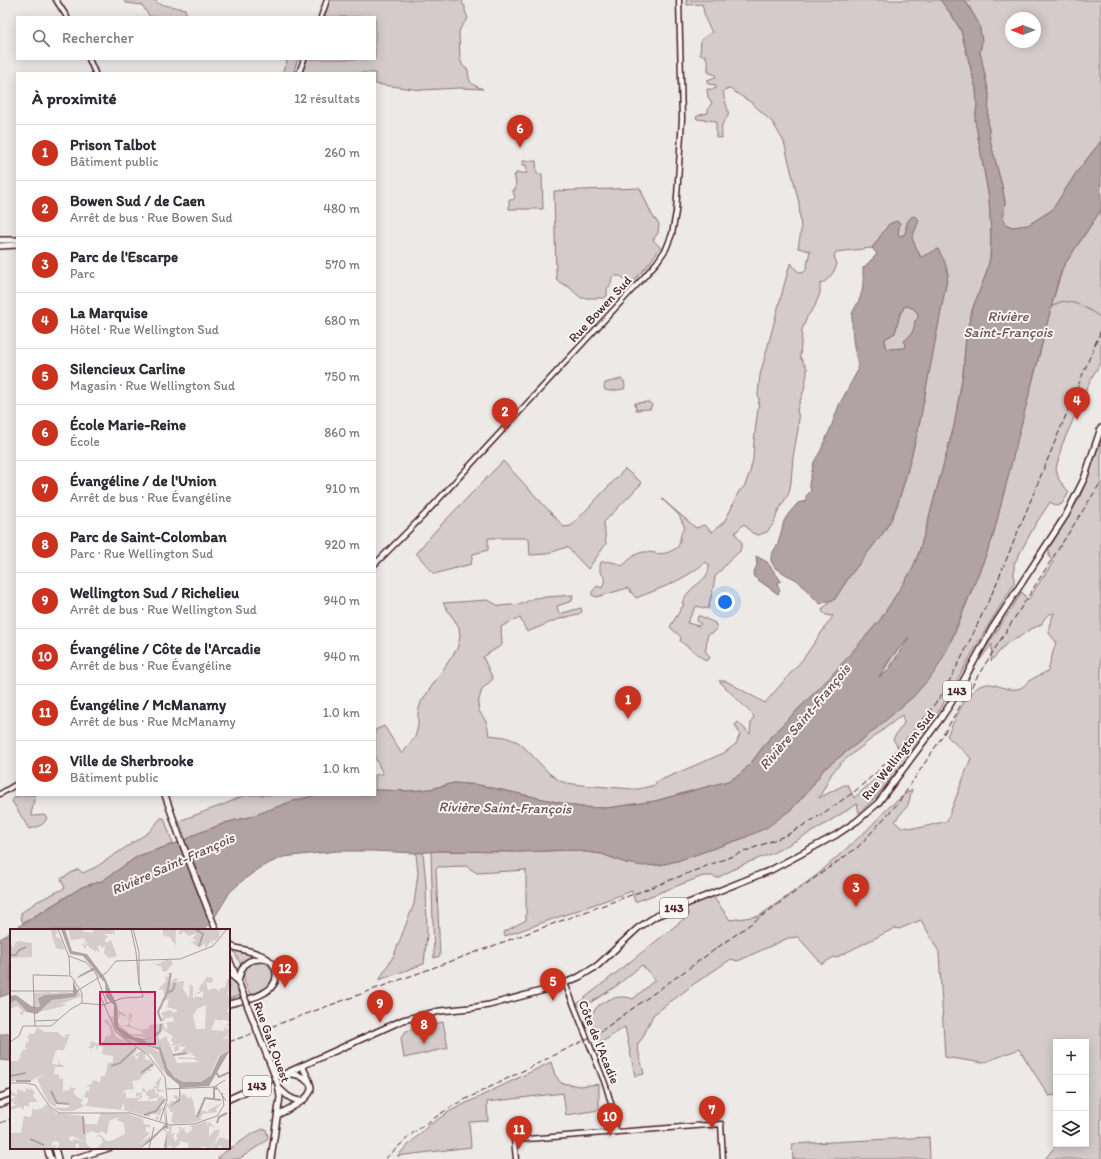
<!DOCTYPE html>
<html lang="fr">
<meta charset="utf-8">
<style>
body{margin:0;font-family:Itim,sans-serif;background:#f7f7f7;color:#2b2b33}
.controls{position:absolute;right:12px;bottom:12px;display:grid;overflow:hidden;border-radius:0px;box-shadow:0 2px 10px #0003}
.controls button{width:36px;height:36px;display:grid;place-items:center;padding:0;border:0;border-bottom:1px solid #e1e1e2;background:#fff;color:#2b2b33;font:20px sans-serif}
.compass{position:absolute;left:1005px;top:12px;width:36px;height:36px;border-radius:50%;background:#fff;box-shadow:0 2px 10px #0003;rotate:270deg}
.you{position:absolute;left:725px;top:602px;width:14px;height:14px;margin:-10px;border:3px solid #fff;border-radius:50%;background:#1a73e8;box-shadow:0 0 0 6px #1a73e833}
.badge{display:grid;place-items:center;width:26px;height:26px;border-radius:50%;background:#c8321e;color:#fff;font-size:13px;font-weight:700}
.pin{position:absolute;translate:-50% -33px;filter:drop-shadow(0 1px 2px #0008)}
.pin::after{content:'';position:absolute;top:21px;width:14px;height:12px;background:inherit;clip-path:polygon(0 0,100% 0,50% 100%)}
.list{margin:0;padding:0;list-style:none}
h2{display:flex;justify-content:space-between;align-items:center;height:52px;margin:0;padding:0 16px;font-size:17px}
h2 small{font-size:13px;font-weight:400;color:#7c7c81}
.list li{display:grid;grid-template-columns:26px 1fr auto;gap:12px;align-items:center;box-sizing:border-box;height:56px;padding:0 16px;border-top:1px solid #e1e1e2}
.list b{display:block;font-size:15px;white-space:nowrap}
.list p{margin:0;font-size:13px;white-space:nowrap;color:#7c7c81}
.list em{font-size:13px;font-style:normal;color:#7c7c81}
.icon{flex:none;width:22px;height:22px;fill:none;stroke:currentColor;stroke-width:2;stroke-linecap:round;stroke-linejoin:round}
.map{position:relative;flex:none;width:1101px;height:1159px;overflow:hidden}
.search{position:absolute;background:#fff;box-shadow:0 2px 10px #0003;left:16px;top:16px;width:360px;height:44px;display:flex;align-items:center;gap:10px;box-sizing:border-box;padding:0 14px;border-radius:0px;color:#7c7c81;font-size:15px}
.panel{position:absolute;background:#fff;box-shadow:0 2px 10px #0003;left:16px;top:72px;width:360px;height:724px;border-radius:0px}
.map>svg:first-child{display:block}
.green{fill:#d4cbca;stroke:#8f757a;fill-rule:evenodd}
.water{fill:#b1a2a3;stroke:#886e73;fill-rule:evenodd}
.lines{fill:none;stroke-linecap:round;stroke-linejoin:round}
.stream{stroke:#886e73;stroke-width:1}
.minor-casing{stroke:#4a1f2b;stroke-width:7}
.major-casing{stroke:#4a1f2b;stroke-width:8}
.minor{stroke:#f6f6f2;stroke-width:4}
.major{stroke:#f6f6f2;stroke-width:5}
.rail{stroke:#4a1f2b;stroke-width:1;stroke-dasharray:6 3;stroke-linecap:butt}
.major-bridge-casing{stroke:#4a1f2b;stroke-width:8;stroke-linecap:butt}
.major-bridge{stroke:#f6f6f2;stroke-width:5}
.labels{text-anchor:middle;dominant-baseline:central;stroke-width:4;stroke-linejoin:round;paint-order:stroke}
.shield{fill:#f6f6f2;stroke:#7e6067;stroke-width:1}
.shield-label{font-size:12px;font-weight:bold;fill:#4a1f2b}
.street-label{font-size:13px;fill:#4a1f2b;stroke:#f6f6f2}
.water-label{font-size:14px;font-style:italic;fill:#6e4d55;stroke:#f6f6f2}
.inset-river{fill:none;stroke:#b1a2a3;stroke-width:2}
.inset-road{fill:none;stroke:#ab989b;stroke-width:1}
.view{fill:#c2185b;fill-opacity:0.15;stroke:#c2185b;stroke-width:2}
.inset-edge{fill:none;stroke:#4a1f2b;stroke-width:2}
</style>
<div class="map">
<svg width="1101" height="1159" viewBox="0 0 1101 1159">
<rect width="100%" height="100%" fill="#ece9e6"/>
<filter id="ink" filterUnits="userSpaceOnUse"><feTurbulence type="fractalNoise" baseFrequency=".025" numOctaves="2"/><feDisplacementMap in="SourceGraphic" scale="8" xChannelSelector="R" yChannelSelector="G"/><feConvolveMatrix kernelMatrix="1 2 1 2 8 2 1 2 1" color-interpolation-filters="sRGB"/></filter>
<g filter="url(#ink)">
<g class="green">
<polygon points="123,0 155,0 159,4 185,9 186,12 186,17 150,17 142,5 126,3"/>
<path d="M330 0H462L463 5 465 6V11L468 18 461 27 459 32 460 59 463 66 468 70C469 84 471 84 483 89L460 88 421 90 375 84V73H302L307 59H375V17H323Z"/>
<path d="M686 0H941L953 17 961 31 976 89 977 105 975 120 989 198 991 236 990 258 986 274 972 310 966 335 963 373 954 426 928 521 919 552 912 570 880 620 832 675 772 735 751 763 739 775 728 781 655 801 607 808 580 807 479 785 454 783 430 789 411 791 375 790V775L383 774 375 757V730L384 726 402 754 415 737 418 726V712L421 702 457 649 460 636 459 627 443 603 488 600 499 606 522 604 534 598 573 595 572 601 557 606 559 614 581 608 582 612 578 614 556 620 527 632 520 618 512 621 501 627 502 645 483 657 493 679 482 689 478 704 479 711 487 723 489 735 505 737 518 742 523 746 549 773 560 781 567 783 581 785 633 789H639L655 785 656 782 724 753 736 744 740 734 735 725 738 722 750 734 751 723 754 716 719 681H726L765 703 803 659 833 616 826 615 822 611 823 608 835 599 849 577 883 533 891 520 897 506 905 480 918 431 948 274 920 256 906 226V232L904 235 899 236 898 234 899 223 889 224 872 248 836 252 834 256 837 264C834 273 828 281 820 284V293L815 306 807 317 802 330 800 357 807 368V374L804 390 797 410 799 418 798 429 793 457 791 482 789 493 778 511 774 523 767 532 758 535 752 533 744 524 735 533 742 543 740 551 728 562 715 577 713 589 708 609 696 606 687 623 699 626 701 624 697 621 698 616H700L715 623 717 629 713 633 708 634 707 638 706 649 705 650 710 658 706 661 680 641 681 637 670 627 684 604 682 603C684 599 686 595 689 592 696 583 710 579 709 565L706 562C684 580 662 588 636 598L628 588 596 597 592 595V592L597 586 602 588C605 581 606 577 600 572V566L601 562C609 561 615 562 622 566 629 561 633 554 643 552 654 551 659 557 671 551 672 551 676 548 677 548 682 542 678 534 685 528L679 515 662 499 696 528 704 525 712 532 724 522 731 509 739 491 742 489 745 485 750 472 753 459 754 441 757 416 759 400 758 394 760 375 789 267 791 263 797 271 803 273 806 270 810 251 798 248 801 231 799 203 784 142 773 123 752 103 730 89 724 90C722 97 727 104 728 111 730 117 724 120 722 125 721 129 722 134 722 138L716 137V121L697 119 696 117 700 115 708 113V109L712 103 708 97 707 89H716V85L708 84 707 80 716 77 715 75 708 72V62L705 55H700L701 40 712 32 706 21 702 4 687 5Z"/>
<path d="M965 0H1101V141L1076 173 1052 210 1028 225 1013 227 1007 225 1003 221 1005 201 1002 186 990 140 988 122 989 94 980 52 982 41 979 24ZM1011 18H1035V42H1011Z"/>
<polygon points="288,59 298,59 293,73 282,73"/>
<polygon points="522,161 536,161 537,174 542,174 543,209 509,209 509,200 513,200 515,197 514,195 513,190 515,190 516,181 515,181 515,177 514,176 514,175 516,175 516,173 527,173 526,165 522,165"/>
<polygon points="640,188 652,215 659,224 658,233 653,240 660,247 660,248 651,261 631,284 630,285 621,276 614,276 612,277 611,284 607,289 607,296 604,298 581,298 569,287 557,281 556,273 554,191"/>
<path d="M1101 210V362L1092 377 1062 445 1056 469 1059 480 1069 492 1062 504 1057 506 1050 502 1035 525 1014 564V584L986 629 941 708 910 754 892 777 873 800 859 813 857 804 817 829 773 853 744 864 717 878 712 876H703L635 902 632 891 505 936 504 932 526 920V870L477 873 466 866 438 867 436 869 440 956 434 958 431 851 520 852 570 850 602 854 626 863 660 865 677 861 744 838 810 789 824 769 872 732 947 650 956 630 992 540 1025 408 1037 365 1051 307 1063 267ZM902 715 904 723 893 739 901 753 873 781 854 798 848 785H844L819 798 832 773 842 762Z"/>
<path d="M905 306C910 306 917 310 918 315 919 319 917 318 915 321 914 323 915 325 914 327 913 333 909 337 904 341L906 345 905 348 887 349 885 347V339L895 333 900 314Z"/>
<polygon points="621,379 624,381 625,386 624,389 610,391 605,390 604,387 605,383"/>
<polygon points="649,402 652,405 650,409 636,410 635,403"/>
<path d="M1101 440V1159H1045L1057 1144H1086V1042H1056V1095L1049 1096 1019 1049 983 1063 945 1057 939 952 921 920 899 929 895 928 835 958 834 957 822 964 798 937 788 938 738 961 731 959 694 984 653 1015 643 1037 637 1045 644 1074 635 1076 625 1027 599 1044 591 1017C593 1014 594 1011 596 1008 604 999 622 994 633 999L655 980 642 965 615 987 585 1006H579L577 1004 611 977 689 915 686 905 712 895 730 920 759 916 817 875 867 830 889 807 912 789 908 805 895 821 900 827 919 828 947 821 971 758 947 736C955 720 969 682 990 684 999 685 1007 691 1017 689 1023 688 1025 684 1029 681 1035 677 1042 674 1048 671L1053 652 1056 642 1049 633V626L1054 613C1048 614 1043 618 1042 624L1029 630 1018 638 1008 642 991 661 992 644 980 660V657L1022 592 1028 600 1053 562 1049 556V548L1079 499 1087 479Z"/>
<polygon points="503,461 564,527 571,526 625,469 642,483 604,522 606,544 588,569 567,547 546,554 530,555 529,538 488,538 488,550 473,554 471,564 434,574 416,553 437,529"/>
<polygon points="912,634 888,671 879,678 893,655"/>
<path d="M26 795H35L31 815 34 816 44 815 47 817C45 826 36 827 29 829L12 801 15 797Z"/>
<polygon points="245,795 317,795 293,801 250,817 228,822 194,835 186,840 179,821 225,804"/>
<polygon points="161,818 164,818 173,844 138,856 102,881 82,887 23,923 21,918 21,913 38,901 65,888 61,879 78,869 83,873 96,867 149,832"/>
<polygon points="423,852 426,884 427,934 424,964 379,980 394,955 414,904 418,873 416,853"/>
<polygon points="233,949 253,955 245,960 241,965"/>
<path d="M259 961C270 963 277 974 270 985 266 991 258 994 251 996 245 983 240 978 248 963Z"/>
<polygon points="229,976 233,979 240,995 229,999"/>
<polygon points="443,1022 448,1048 404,1058 401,1038 406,1031"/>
<polygon points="551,1062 555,1075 561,1083 580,1086 599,1084 599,1110 566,1115 563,1093 487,1102 488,1121 469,1122 471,1147 397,1156 428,1126 450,1111"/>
<polygon points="263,1129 266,1129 268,1137 266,1141 239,1159 218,1159 219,1156 252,1134"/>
<polygon points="929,1137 930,1159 793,1159 792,1144"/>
</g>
<g class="water">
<path d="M940 0H965L979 24 982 41 980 52 989 94 988 122 990 140 1002 186 1005 202 1003 221 1007 225 1013 227 1028 225 1052 210 1076 173 1101 141V210L1063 267 1058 281 992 540 947 650 935 672 913 697 872 732 824 769 810 789 792 809 766 828 744 838 677 861 660 865 643 866 626 863 602 854 570 850 520 852 440 851 416 853 372 851H337L283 857 261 867 242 881 230 892 216 915 205 930H13L82 887 102 881 138 856 186 840 193 835 228 822 250 817 293 801 317 795H375V790L411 791 430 789 454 783 479 785 580 807 607 808 655 801 728 781 739 775 751 763 772 735 832 675 880 620 912 570 919 552 928 521 954 426 963 373 966 335 972 310 986 274 990 258 991 236 989 198 975 120 977 105 976 89 961 31 953 17ZM909 637 888 671 879 677C886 662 898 649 909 637Z"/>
<path d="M913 216 917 217 919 221 912 238 920 256 921 257 938 249 945 262 948 274 918 431 905 480 897 506 891 520 883 533 849 577 835 599 820 604 817 601 797 580 787 575 775 568 771 561V555L778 544 784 521 789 513 798 503 806 501V496L811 491 809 484 814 462 820 452 831 427 839 405 858 370C858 362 855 354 854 346 852 336 852 325 852 315 853 309 858 304 860 298 864 287 863 280 863 268L877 254 872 248 889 224 896 221 900 223 898 234 899 236 904 235C909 227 903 223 913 216ZM905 306C910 306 917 310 918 315 919 319 917 318 915 321 914 323 915 325 914 327 913 333 909 337 904 341L906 345 905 348 887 349 885 347V339L895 333 900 314Z"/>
<polygon points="756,556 767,562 781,581 777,583 780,591 778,594 754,577 753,574 757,565"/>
<polygon points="11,932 11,993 0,997 0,939"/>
<polygon points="11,1033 11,1061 0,1060 0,1034 6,1034"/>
</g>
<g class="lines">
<path class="stream" d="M1051 307C1054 306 1057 303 1060 302 1072 299 1091 310 1101 318"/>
<defs>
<g id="minor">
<polyline points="56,0 67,17"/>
<polyline points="321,17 327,0"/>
<polyline points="89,59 95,73"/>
<polyline points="299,73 304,59"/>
<polyline points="375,564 426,513 644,277 657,262 666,249 672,234 676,212 682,119 679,0"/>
<polyline points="0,794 17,784"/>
<polyline points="565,983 606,1086 613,1110 616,1132"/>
<polyline points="516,1159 514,1140 721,1124 723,1159"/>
</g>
<g id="major">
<polyline points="0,240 17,240"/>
<polyline points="0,246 17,245"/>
<polyline points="165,795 179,835 216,930"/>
<path d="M229 945 233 947C242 950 254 951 263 956 269 959 275 965 276 972 279 995 245 1000 229 1004"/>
<polyline points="229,959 243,994"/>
<polyline points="229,973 236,979"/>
<path d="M238 982C242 962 248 958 267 959"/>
<path d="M287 1074C296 1074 302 1075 308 1082"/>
<path d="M279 1088C286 1095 292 1101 302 1101"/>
<polyline points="0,1097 11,1093"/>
<polyline points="229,1099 403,1020 440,1011 470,1008 489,1005 541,991 565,983 579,977 597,966 638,928 656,916 771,870 836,835 857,821 878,803 941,718 951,703 993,627 1066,515 1084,479 1101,428"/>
<polyline points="0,1104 11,1100"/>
<path d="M278 1115C287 1109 312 1100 311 1087 310 1080 305 1072 302 1066"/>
<polyline points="47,1148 50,1158 52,1159"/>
<polyline points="55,1148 58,1159"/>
<polyline points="73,1159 109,1148"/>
<polyline points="271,1159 279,1104 280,1097 278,1084"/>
</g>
</defs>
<use href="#minor" class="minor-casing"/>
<use href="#major" class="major-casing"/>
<use href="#minor" class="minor"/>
<use href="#major" class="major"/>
<g class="rail">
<polyline points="229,1042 460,958 642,891 787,835 819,816 854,792 878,771 926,716 944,691 964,653 995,587 1101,330"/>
<polyline points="0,1123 11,1119"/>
<polyline points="385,1159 414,1132 452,1106 597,1034 858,847 899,802 942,737 977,677 1101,482"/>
</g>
<defs>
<polyline id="major-bridge" points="243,994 278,1084"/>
</defs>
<use href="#major-bridge" class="major-bridge-casing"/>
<use href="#major-bridge" class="major-bridge"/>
</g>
</g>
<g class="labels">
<g class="shield">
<rect x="943" y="681" width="28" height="20" rx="3"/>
<rect x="660" y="898" width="28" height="20" rx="3"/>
<rect x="243" y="1076" width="28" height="20" rx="3"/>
</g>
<g class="shield-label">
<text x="957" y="691">143</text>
<text x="674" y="908">143</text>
<text x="257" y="1086">143</text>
</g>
<g class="street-label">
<text transform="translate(600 309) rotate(-47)">Rue Bowen Sud</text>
<text transform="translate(898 755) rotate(-52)">Rue Wellington Sud</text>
<text transform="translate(272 1042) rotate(70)">Rue Galt Ouest</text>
<text transform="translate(599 1042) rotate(68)">Côte de l'Acadie</text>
</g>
<g class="water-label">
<text x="1008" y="316">Rivière<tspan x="1008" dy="16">Saint-François</tspan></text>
<text transform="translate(805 717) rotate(-50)">Rivière Saint-François</text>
<text transform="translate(505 808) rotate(1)">Rivière Saint-François</text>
<text transform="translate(173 864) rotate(-24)">Rivière Saint-François</text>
</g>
</g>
<g transform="translate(10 929)">
<rect width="220" height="220" fill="#ece9e6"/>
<path d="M40 0 41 3 42 0 48 2 45 7 51 10 55 21 46 19ZM58 0H74L73 3H80V5L86 0H104L105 7 102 3V5H94L98 8 94 11 97 14 101 11 107 27 99 29 94 24 95 17 92 19 90 16 87 18 88 19 89 21V23L85 20 87 24 77 16 75 20 72 15 76 16 73 11 79 16 74 9 61 11ZM153 0H166L165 25V16L160 8 155 7 156 2 153 9ZM170 0H204L214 4 208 3 210 6H208L210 7 205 12 202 11 203 17 201 12 195 20V14L189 19 181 13 186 12 183 9 187 4 179 7 173 2 172 5H168ZM8 12 22 14V28L0 29V14L4 19 5 14ZM154 31V33L156 31H164H161L163 34 156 43 152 42V34L151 38 142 34 149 35ZM155 44 156 48 160 47 157 44H161L160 55 165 49 168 50 165 53 174 52 173 60 179 69 180 55 183 57V69L186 68 184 61 187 68H193V62L188 65 187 63H190L189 59 197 48 203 49 202 54 196 53 198 61 205 59 209 62 211 59H215L217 51 220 49 218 65 220 77 217 82 218 84 220 82V98L216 96 220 93 212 90 210 94 209 95 211 91H205L201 101 215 102 214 99 216 98 217 101 220 98V109H217L218 102 216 108 212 109 220 110V121L209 127 200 146 191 153H171L160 144 150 118 141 117 134 111 137 109 119 106 108 98 106 92V71L108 81 116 86V90L115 87 110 86 107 93 120 105H134L131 102 113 96H118L119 83 123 87 120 90 122 93 118 91 119 95 121 94 120 97 132 101 139 99V96L153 94 156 102 158 96 155 94 165 92 160 85 161 89H155V94V91L152 93 151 89 154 88 151 84 160 81 164 84 168 81 157 78 159 70 152 72V79L148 80 151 78 152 69 154 71 155 68 153 60 148 61 156 52ZM196 76 195 100H186L183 87 187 80ZM153 101 163 107 161 111 164 115H161L162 117 173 114 164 118 165 123 169 121V117L176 118 171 122 173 124 169 123 167 127 180 125 177 120 186 129 169 128 168 130H184L189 133 167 134 156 107 150 111 148 108ZM68 62 72 67 48 76 56 75 54 77 29 83 42 71 64 68ZM40 63 42 64 53 63H63L33 67 28 69 30 77H23L24 64ZM6 71 17 83 26 84 14 83 12 87 9 83 13 82 7 77 0 80V74ZM98 81 104 83V93L113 107 132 113 151 124 159 147 152 139 155 144 151 141 142 126 125 119 127 122 120 128 124 126 127 131 129 128 125 126 131 122 135 124V131H141L140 134 142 132 144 137 142 139 139 137 142 142H136L137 145 135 144 129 151 122 152 124 160 115 161 111 165 116 163V169H129L130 166 126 168V164L134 163 131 160 134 159 136 163 131 164 132 168 127 172H147L148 168 138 171 139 167 135 166 138 161 143 160 144 157H148L145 154 152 147 148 160 155 162 147 163V160L144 159 146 165 149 164 148 168 153 167 154 171 156 170 152 174H154L156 175H150L149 179 155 178 158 174 160 176 161 170V172H167L163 166 168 167 169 170 166 174 156 178V193L154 198 151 200 155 194 153 180 150 184H152L147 188 150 189 147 191 145 189 149 185H140V188L113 181 115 179 113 174 111 181 75 177 79 170 73 167V171L71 174 74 177 63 182H50L42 178 54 179 59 178V175L46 174V177H42L38 173 27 150 36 144 22 151 0 152V132H8L10 128 12 131 10 127 12 122 18 119H15L16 114H14L19 113 17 106 19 108V104L24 105 27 98 35 103H48L53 108H57L54 106 60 105 54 121H47L45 124 42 135 48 136 49 131 50 135 55 138H45L44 145 49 146 50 150 53 149V162L60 161V158L66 160 63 163 66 167 72 171 73 166 75 167 76 161 78 163 80 158 75 157 82 155 83 151 90 153 91 147H95L98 134 103 133V127L92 125 93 118 88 117 87 122 86 116 81 120 78 118 81 117 80 112 89 115 95 111V108L101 106 99 97 94 93 95 91 97 90 102 97 106 108 115 112 106 103 100 87 103 88 104 84ZM18 157 25 163 23 167 28 173H19V178L14 176V181L10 178 0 181V178L7 176 3 174 10 166 0 175V171L6 168 0 166V161L7 166V160L3 159 16 163 15 159 21 161ZM170 160 172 167 173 164 179 170 180 167 183 171 186 188 189 181 199 183 198 181 213 173 206 180 207 183 193 185 190 189 193 190 182 194 162 195 164 194 161 192 163 183H160L159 178 170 172ZM36 175 46 184 74 187 75 195H87L91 184 118 185 133 190 134 195 140 196 141 198H136V203L140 204 128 216 140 207V211L130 220 87 219 93 213 91 208 85 207 91 206 96 212H101L115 205 114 194 107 191 108 188 99 192 97 206 92 202 89 204 80 202 78 205 76 202V213L62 207 58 209 62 213 64 210 76 213 78 217 75 218 80 217 81 220H69V214L65 216 67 220H46L50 215 47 212 42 213V218L45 215 46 218 44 220H0V204H11L14 187 21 188 23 178 24 181 33 179ZM197 192V197L199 193 205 198 199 197V208L205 201H210L205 214 200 220 192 217 190 220H179L178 214 170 212 169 216 163 220 160 216 156 220V212L154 220 157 202H160L156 196 162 197 161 205 165 204 163 207 165 213 168 209 166 207 170 201 168 198H171V201L175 198 174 201 177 205 181 202 182 198 180 197ZM220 205V220H212L211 216 206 220 202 219 210 208 219 211Z" fill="#d4cbca" fill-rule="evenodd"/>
<path d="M51 0H55L62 22 77 25 95 49 107 77 108 98 124 108 134 110 145 107 134 111 141 117 150 118 147 108 158 140 164 148 173 153H191L201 146 210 127 220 121 199 157 170 159V172L156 180 158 200 154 199 157 204 156 220 154 217 157 204 153 200 141 212 129 220 156 195V180L169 170V156L156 145 149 121 114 108 106 100 104 94V76L96 68 95 54 84 41 66 50 64 54 68 63 65 68 42 71 27 85 17 83 6 71 0 74V67L6 66 21 77 28 78 30 77 28 69 35 66 63 64V53L70 46 83 39 73 27 60 25Z" fill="#b1a2a3"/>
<path class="inset-river" d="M185 0 193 5 189 17M1 26H6L9 21 16 18M157 64 163 61 165 54M151 92 148 83 157 64 161 44M145 107 150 102 151 95M163 126 176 124M101 137 110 134 126 119M206 143 209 148 220 143M131 144 143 135M0 147 16 144M6 152H21M41 162 47 174 59 175M204 170V159L207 160M134 186 146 182 155 170M73 187 74 205M187 188 195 169 211 171M207 194 209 188 217 184M20 210 34 216"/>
<path class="inset-road" d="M48 0 59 28M121 0 126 23 129 56M59 27 60 46M59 27 75 33M75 32 86 45 97 75M28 46 61 47M61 47 72 64V74M0 62H69M67 62 96 44 106 32 170 30 203 17 217 0M90 66 106 103 138 126 155 148 157 171 150 192M113 69 133 68 129 54V23L123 0M24 92 48 91M13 97H41L61 80 72 74 93 76 113 69M25 97 23 46H29M0 113 9 107 13 97M0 154H16L25 156 40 178 49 184H120L160 196 184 195 207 187 214 176 212 164M206 157 216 172M157 160 204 158 215 151M139 220 144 198"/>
<path class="view" d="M90 63H145V115H90Z"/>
<rect width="220" height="220" class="inset-edge"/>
</g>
</svg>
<div class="controls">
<button>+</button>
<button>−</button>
<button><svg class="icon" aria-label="layers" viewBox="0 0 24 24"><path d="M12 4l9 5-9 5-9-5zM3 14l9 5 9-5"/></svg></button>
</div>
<svg class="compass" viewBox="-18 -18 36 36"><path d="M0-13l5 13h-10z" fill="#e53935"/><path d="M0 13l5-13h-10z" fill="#7c7c81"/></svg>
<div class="you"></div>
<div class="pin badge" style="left:628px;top:719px">1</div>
<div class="pin badge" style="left:505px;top:431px">2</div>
<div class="pin badge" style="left:856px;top:907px">3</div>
<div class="pin badge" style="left:1077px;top:420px">4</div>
<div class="pin badge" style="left:553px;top:1001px">5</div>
<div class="pin badge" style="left:520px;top:148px">6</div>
<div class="pin badge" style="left:712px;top:1129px">7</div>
<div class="pin badge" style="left:424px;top:1044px">8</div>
<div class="pin badge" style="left:380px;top:1023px">9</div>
<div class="pin badge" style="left:610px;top:1136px">10</div>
<div class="pin badge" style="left:519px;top:1149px">11</div>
<div class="pin badge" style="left:285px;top:988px">12</div>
<div class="search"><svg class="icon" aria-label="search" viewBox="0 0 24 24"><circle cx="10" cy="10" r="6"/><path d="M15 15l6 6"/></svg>Rechercher</div>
<section class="panel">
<h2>À proximité<small>12 résultats</small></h2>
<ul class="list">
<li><span class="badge">1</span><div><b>Prison Talbot</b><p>Bâtiment public</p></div><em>260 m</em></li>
<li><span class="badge">2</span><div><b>Bowen Sud / de Caen</b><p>Arrêt de bus · Rue Bowen Sud</p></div><em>480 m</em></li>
<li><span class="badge">3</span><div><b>Parc de l'Escarpe</b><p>Parc</p></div><em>570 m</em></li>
<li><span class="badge">4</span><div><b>La Marquise</b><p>Hôtel · Rue Wellington Sud</p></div><em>680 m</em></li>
<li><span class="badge">5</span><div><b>Silencieux Carline</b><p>Magasin · Rue Wellington Sud</p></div><em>750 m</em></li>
<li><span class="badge">6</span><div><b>École Marie-Reine</b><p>École</p></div><em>860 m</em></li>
<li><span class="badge">7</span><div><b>Évangéline / de l'Union</b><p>Arrêt de bus · Rue Évangéline</p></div><em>910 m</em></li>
<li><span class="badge">8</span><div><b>Parc de Saint-Colomban</b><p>Parc · Rue Wellington Sud</p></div><em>920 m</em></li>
<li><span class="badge">9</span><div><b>Wellington Sud / Richelieu</b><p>Arrêt de bus · Rue Wellington Sud</p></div><em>940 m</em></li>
<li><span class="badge">10</span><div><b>Évangéline / Côte de l'Arcadie</b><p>Arrêt de bus · Rue Évangéline</p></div><em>940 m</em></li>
<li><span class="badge">11</span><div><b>Évangéline / McManamy</b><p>Arrêt de bus · Rue McManamy</p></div><em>1.0 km</em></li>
<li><span class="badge">12</span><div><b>Ville de Sherbrooke</b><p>Bâtiment public</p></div><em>1.0 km</em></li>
</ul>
</section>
</div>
